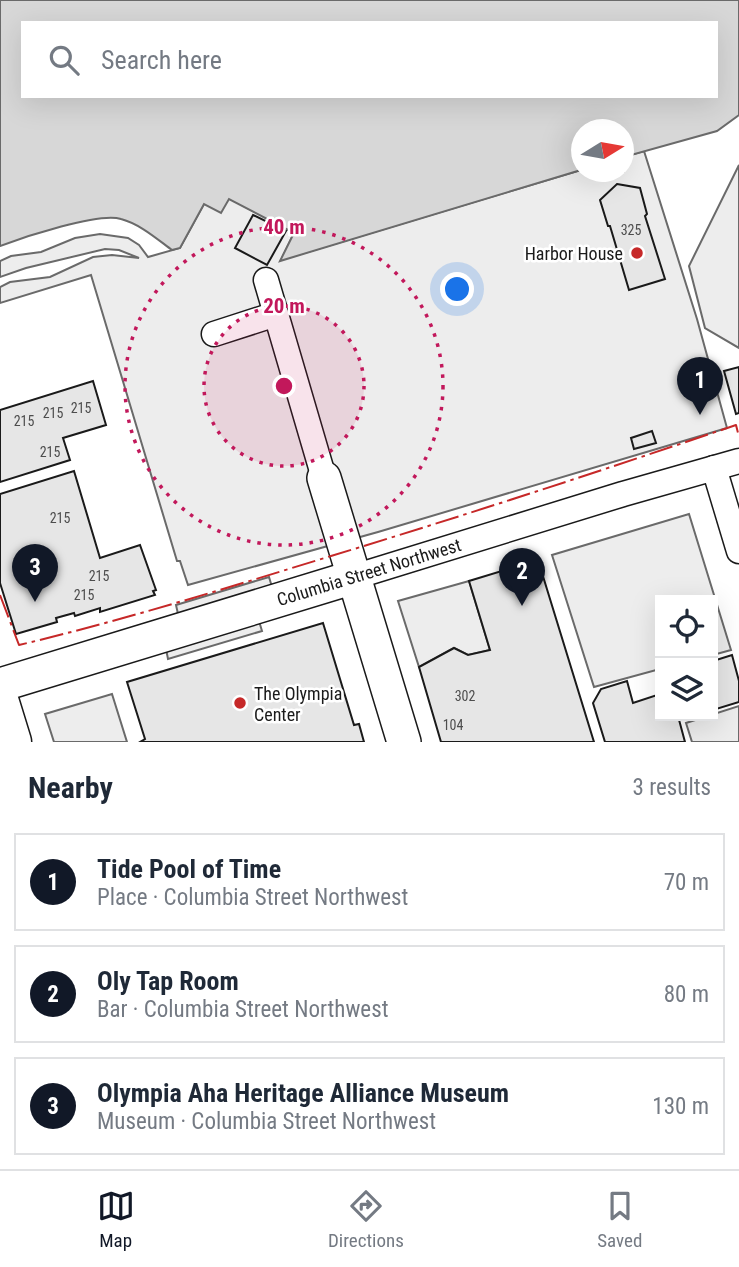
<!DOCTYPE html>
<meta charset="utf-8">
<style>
body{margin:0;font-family:"Roboto Condensed",sans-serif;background:#f6f6f7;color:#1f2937}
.controls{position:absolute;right:21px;bottom:21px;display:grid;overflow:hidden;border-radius:0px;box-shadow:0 7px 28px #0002}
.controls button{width:63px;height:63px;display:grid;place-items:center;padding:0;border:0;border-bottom:2px solid #e0e1e3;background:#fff;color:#1f2937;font:35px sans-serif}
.compass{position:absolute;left:571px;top:119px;width:63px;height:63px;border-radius:50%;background:#fff;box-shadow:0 7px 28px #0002;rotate:79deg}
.you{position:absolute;left:458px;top:290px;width:24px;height:24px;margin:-18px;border:5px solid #fff;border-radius:50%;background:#1a73e8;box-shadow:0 0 0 10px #1a73e833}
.badge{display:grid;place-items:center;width:46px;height:46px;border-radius:50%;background:#111827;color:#fff;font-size:23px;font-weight:700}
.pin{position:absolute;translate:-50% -58px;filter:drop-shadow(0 2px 4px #0008)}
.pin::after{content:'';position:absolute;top:37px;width:24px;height:21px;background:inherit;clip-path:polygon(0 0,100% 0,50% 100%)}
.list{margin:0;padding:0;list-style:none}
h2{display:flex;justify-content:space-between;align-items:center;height:91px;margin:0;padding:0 28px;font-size:30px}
h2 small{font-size:23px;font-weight:400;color:#747a83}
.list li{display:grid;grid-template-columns:46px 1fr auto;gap:21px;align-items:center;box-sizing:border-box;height:98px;margin:0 14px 14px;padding:0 14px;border:2px solid #e0e1e3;border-radius:0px}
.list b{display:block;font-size:26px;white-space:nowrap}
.list p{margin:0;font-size:23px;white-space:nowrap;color:#747a83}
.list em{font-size:23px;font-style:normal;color:#747a83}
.icon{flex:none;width:38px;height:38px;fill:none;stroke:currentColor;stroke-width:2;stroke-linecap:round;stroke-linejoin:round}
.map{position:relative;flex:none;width:739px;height:742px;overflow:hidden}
.search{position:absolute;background:#fff;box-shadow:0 7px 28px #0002;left:21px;right:21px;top:21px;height:77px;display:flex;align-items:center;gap:18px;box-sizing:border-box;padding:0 24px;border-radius:0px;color:#747a83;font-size:26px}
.sheet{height:427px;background:#fff}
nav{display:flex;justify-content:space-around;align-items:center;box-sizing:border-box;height:98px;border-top:2px solid #e0e1e3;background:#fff;font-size:19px;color:#747a83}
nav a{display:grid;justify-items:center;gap:4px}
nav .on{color:#111827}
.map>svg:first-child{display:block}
.built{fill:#ededed;stroke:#6a6a6a;stroke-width:2}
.water{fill:#d7d7d7;stroke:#6a6a6a;stroke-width:2;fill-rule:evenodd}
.building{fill:#e6e6e6;stroke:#1a1a1a;stroke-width:2}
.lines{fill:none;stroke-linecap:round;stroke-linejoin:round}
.street-casing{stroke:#1a1a1a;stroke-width:27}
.secondary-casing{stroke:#1a1a1a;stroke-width:36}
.primary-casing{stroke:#1a1a1a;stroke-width:41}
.street{stroke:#fff;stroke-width:24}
.secondary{stroke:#fff;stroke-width:33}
.primary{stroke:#fff;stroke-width:38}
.power{stroke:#c62828;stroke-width:2;stroke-dasharray:24 5 3.5 5;stroke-linecap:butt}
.ring{fill:none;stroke:#c2185b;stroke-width:3.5;stroke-dasharray:3.5 7}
.poi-dot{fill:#c62828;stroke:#fff;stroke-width:2.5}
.labels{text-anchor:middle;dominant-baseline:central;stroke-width:5;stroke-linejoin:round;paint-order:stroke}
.number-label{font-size:14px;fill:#4d4d4d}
.poi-label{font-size:18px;fill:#1a1a1a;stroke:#fff;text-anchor:end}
.street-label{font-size:18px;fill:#1a1a1a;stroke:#fff}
.centre{fill:#c2185b;stroke:#fff;stroke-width:3.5}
.ring-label{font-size:21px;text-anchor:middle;font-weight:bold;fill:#c2185b;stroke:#fff;stroke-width:5;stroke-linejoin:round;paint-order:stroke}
</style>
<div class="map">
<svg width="739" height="742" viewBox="0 0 739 742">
<rect width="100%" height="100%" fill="#fff"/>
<g class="built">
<polygon points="644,151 697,319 727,428 378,532 188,585 180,561 177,561 91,275 0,303 0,287 10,282 50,277 93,257 112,255 139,258 119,250 105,249 26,268 0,277 0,261 11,256 41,252 75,238 100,234 128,238 139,245 148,257 180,248 204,204 229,198 294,233 281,260 581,170 624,172 624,157"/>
<polygon points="739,165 739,348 705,328 689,266"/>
<polygon points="689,514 731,650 713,655 713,600 660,600 660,669 594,687 552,555"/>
<polygon points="269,577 272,587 178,614 176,605"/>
<polygon points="469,581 490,650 468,655 454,648 419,667 398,601"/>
<polygon points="259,621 262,631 168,659 166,649"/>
<polygon points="112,694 127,742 54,742 45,714"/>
<polygon points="739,706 739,742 692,742 686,723"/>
</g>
<path class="water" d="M0 0H739V115L717 131 624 157V130H582L581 170 280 261 294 233 229 199 221 213 204 204 180 248 172 250C157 239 140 224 121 219 99 212 24 237 0 246ZM23 23H716V96H23Z"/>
<g class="building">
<polygon points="617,184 640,188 647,214 645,216 665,279 629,290 610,226 608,226 600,200"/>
<polygon points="253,215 286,231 267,265 235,248"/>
<polygon points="739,367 739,413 736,414 724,371"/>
<polygon points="93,381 106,425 63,438 70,460 0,482 0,410"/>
<polygon points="652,431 656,443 634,449 631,438"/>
<polygon points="74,471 100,558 140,545 156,590 153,591 155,595 100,612 100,608 75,616 74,613 56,618 57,622 16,634 0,583 0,494"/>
<polygon points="538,560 594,742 441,742 419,667 454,648 468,655 490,650 469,581"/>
<polygon points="323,623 354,725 359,724 364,742 140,742 145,739 127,682"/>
<polygon points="732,655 739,681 739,702 713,710 713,661"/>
<polygon points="627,681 633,703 657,695 660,716 678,716 685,742 605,742 593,703 601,689"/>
</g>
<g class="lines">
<defs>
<g id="street">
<polyline points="266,280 324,478"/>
<polyline points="214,334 276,314"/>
<polyline points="714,468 739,551"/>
<polyline points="354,577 623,494 739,461"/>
</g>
<g id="secondary">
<polyline points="324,478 404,742"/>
<polyline points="0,685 354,577"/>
</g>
<polyline id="primary" points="0,703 12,742"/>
</defs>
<use href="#street" class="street-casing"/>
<use href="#secondary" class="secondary-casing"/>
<use href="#primary" class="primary-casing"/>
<use href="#street" class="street"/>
<use href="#secondary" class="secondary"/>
<use href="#primary" class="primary"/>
<path class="power" d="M0 595 19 645C124 620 227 588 331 556 466 515 601 471 736 425L739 437"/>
</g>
<circle cx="284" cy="386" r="80" fill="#c2185b" fill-opacity=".12"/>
<g class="ring">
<circle cx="284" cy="386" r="80"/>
<circle cx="284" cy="386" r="159"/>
</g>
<g class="poi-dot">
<circle cx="637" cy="253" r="7"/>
<circle cx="240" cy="703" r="7"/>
</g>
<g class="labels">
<g class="number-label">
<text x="631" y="230">325</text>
<text x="81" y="408">215</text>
<text x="53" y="413">215</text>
<text x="24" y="421">215</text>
<text x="50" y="452">215</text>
<text x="60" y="518">215</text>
<text x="99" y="576">215</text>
<text x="84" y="595">215</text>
<text x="465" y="696">302</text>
<text x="453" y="725">104</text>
</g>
<g class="poi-label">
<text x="623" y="253">Harbor House</text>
<text x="254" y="693" text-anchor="start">The Olympia<tspan x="254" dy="21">Center</tspan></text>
</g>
<g class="street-label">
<text transform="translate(369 572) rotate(-17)">Columbia Street Northwest</text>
</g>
</g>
<circle cx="284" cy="386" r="10" class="centre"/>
<g class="ring-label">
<text x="284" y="234">40 m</text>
<text x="284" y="313">20 m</text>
</g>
</svg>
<div class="controls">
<button><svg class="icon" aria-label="locate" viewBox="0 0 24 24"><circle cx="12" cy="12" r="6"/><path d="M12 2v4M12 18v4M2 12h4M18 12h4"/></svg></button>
<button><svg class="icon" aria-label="layers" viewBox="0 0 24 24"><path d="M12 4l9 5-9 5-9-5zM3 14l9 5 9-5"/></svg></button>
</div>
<svg class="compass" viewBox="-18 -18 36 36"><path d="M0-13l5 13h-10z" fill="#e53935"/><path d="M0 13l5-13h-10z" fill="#747a83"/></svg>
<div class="you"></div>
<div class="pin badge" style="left:700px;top:415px">1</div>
<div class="pin badge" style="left:522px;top:606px">2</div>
<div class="pin badge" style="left:35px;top:602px">3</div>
<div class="search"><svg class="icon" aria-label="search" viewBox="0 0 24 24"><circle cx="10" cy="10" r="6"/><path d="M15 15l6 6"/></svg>Search here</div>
</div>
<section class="sheet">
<h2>Nearby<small>3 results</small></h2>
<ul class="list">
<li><span class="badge">1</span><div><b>Tide Pool of Time</b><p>Place · Columbia Street Northwest</p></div><em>70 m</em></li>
<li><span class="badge">2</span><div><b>Oly Tap Room</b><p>Bar · Columbia Street Northwest</p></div><em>80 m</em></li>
<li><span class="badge">3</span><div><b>Olympia Aha Heritage Alliance Museum</b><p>Museum · Columbia Street Northwest</p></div><em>130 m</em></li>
</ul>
</section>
<nav>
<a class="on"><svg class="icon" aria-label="map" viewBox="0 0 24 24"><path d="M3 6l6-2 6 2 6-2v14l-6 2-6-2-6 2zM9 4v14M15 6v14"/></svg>Map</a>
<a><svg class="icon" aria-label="directions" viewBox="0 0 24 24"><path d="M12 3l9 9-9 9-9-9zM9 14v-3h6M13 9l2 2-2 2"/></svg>Directions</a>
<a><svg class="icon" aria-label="saved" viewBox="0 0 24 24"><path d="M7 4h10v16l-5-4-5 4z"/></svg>Saved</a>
</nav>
